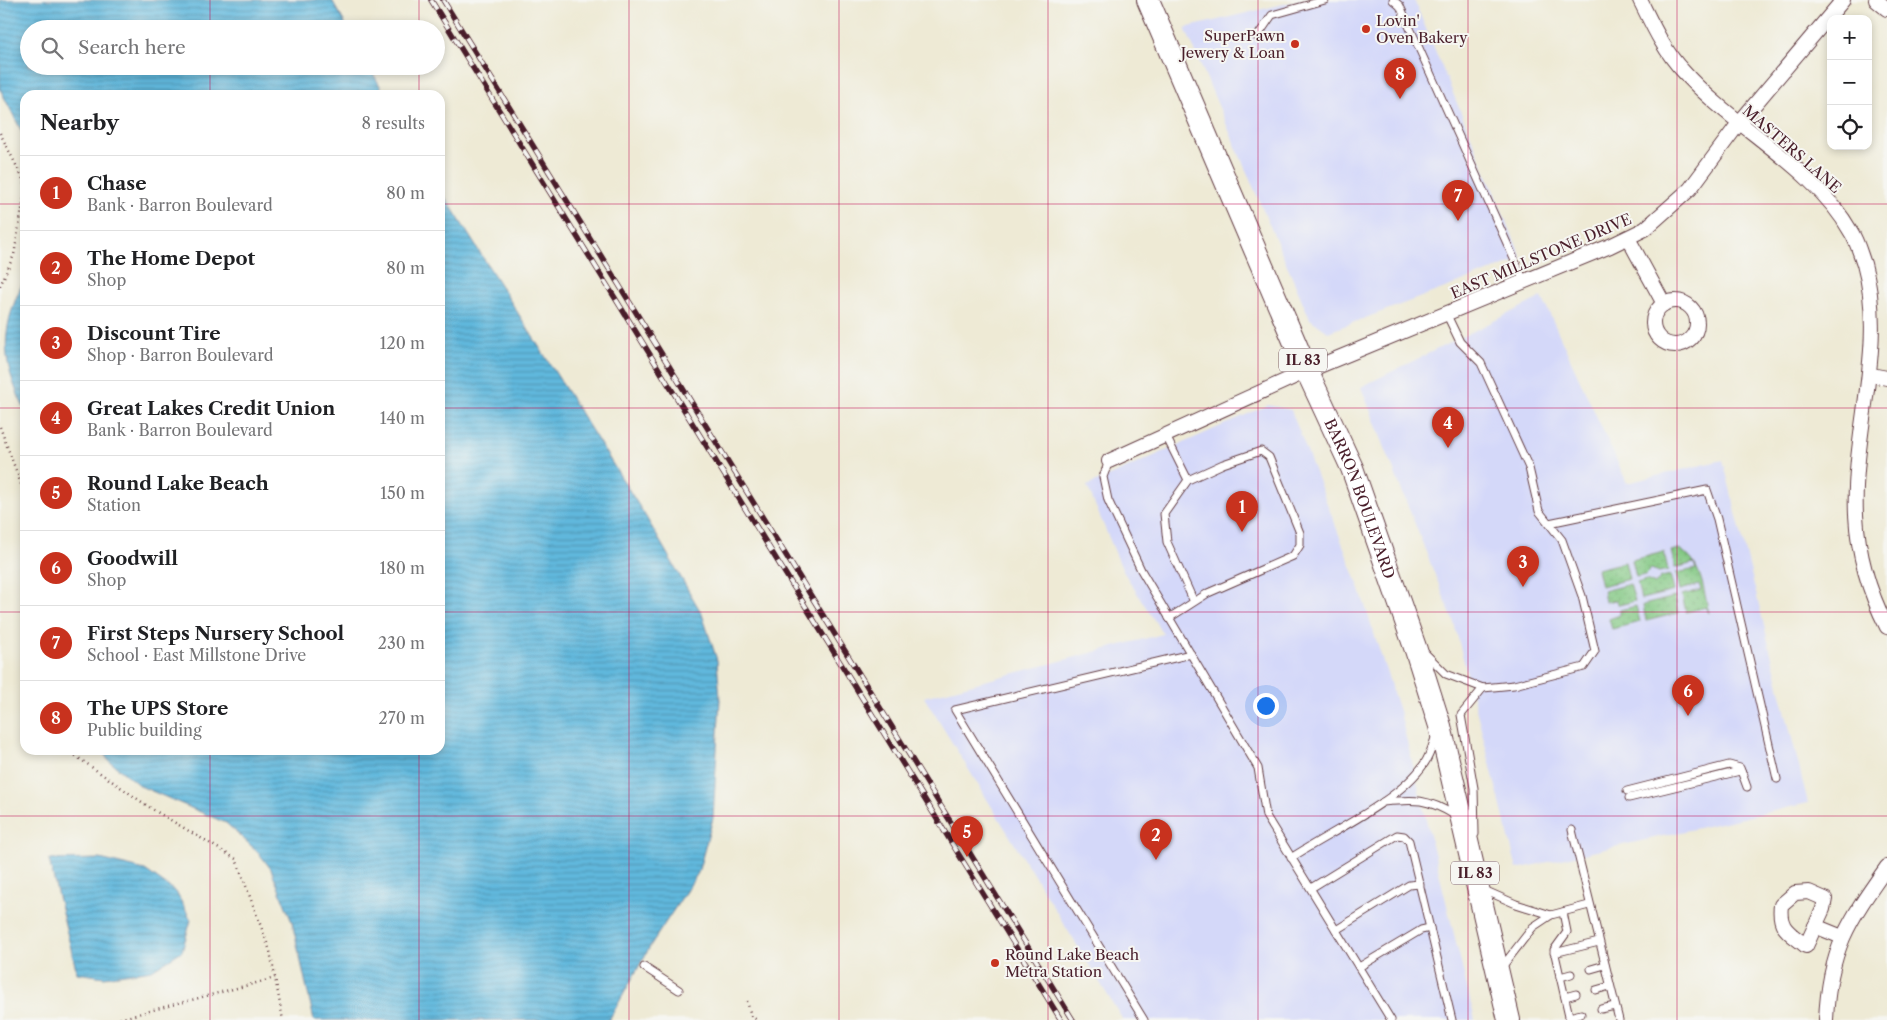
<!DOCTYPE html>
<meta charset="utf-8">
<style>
body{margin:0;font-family:"Libre Caslon Text",serif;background:#f2f2f2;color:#202124}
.controls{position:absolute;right:15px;top:15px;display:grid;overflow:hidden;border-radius:10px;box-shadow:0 2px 8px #0003}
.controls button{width:45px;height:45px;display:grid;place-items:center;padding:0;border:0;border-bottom:1px solid #e0e0e0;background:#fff;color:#202124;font:25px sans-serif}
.you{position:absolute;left:1265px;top:705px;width:18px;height:18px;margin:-12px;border:4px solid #fff;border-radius:50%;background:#1a73e8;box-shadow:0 0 0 8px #1a73e833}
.badge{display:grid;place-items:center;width:32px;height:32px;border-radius:50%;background:#c8321e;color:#fff;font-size:16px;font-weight:700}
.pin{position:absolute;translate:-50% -41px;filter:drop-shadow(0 1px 2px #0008)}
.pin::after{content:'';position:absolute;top:26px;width:18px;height:15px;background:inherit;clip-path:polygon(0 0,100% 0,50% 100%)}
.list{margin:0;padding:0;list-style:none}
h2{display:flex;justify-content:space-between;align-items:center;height:65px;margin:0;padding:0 20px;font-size:21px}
h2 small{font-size:16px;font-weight:400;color:#757577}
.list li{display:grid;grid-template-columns:32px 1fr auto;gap:15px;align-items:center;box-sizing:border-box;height:75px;padding:0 20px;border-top:1px solid #e0e0e0}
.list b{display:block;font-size:19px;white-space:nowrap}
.list p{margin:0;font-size:16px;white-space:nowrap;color:#757577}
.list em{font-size:16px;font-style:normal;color:#757577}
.icon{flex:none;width:28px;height:28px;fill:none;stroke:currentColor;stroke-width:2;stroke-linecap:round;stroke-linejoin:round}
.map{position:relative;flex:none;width:1887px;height:1020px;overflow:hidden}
.search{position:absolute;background:#fff;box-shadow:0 2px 8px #0003;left:20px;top:20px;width:425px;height:55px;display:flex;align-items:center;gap:12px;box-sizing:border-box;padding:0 18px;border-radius:28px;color:#757577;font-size:19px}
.panel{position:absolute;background:#fff;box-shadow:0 2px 8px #0003;left:20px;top:90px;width:425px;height:665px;border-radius:15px}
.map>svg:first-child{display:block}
.built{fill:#d4d8f9}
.grass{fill:url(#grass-dots);stroke:#667457}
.water{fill:url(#water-rules);stroke:#556c84}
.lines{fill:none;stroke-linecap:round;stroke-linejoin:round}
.lane-casing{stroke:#633d44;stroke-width:9}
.street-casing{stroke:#633d44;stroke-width:16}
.primary-casing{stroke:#633d44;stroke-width:24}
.path{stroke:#633d44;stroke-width:2.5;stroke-dasharray:1 4;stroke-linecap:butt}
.lane{stroke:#fff;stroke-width:7}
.street{stroke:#fff;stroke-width:14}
.primary{stroke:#fff;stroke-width:22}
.rail-casing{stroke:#4a1f2b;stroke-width:5.5}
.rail{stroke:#f6f6f2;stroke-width:4;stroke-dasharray:11;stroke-linecap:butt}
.grid{fill:none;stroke:#c2185b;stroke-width:1;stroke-opacity:0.55}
.poi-dot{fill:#c8321e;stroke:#f6f6f2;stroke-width:2}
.labels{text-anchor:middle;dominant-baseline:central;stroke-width:4;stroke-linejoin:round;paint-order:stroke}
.shield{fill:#f6f6f2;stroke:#7e6067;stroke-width:1}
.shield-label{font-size:14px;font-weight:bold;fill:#4a1f2b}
.poi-label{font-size:15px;fill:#4a1f2b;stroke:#f6f6f2;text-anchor:start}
.street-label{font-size:15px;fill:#4a1f2b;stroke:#f6f6f2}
</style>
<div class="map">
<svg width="1887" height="1020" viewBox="0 0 1887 1020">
<defs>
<pattern id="grass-dots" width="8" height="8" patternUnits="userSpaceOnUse" patternTransform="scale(1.25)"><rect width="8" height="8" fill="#82c883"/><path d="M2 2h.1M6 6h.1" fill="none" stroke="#72ab71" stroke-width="1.8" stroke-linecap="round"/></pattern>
<pattern id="water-rules" width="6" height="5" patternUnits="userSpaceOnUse" patternTransform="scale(1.25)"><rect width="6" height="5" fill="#60b8dd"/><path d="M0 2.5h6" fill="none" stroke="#5195b3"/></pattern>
</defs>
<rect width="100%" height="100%" fill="#f6f6f2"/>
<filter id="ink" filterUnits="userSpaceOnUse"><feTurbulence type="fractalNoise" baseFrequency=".02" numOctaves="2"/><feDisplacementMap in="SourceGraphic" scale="10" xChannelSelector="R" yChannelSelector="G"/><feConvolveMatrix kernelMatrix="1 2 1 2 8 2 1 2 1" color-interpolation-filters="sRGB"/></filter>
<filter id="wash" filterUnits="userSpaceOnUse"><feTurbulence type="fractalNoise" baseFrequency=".0096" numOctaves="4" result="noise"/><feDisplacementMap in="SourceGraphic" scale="20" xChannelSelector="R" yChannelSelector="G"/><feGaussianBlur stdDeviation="1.12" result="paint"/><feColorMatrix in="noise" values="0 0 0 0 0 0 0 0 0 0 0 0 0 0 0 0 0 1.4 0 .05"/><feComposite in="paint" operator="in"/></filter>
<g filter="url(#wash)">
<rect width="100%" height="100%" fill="#eeead5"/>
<g class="built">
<polygon points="1300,0 1414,0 1522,259 1328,332 1310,319 1185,28"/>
<polygon points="1542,297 1627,483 1723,460 1808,803 1517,869 1454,623 1361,387"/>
<polygon points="1268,405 1291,410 1358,584 1401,717 1475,1020 1123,1020 924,697 1163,634 1123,571 1087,486"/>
</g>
<g class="grass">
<path d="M1679 549C1702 562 1703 589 1709 613L1706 607 1686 612 1682 595 1701 590 1699 585 1680 590 1676 573 1696 569 1694 563 1675 568 1671 551Z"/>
<polygon points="1664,552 1668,570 1659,572 1651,569 1645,575 1636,577 1632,560"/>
<polygon points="1625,562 1629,579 1601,586 1597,569"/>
<polygon points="1670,575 1674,591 1641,599 1637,583 1646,580 1655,584 1661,577"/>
<polygon points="1630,584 1635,601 1619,605 1616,600 1605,602 1603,591"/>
<polygon points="1675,597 1678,613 1646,621 1643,605"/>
<polygon points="1636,606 1640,622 1612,629 1609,619 1620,615 1620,610"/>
</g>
<g class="water">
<polygon points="0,0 332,0 348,29 29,29 29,66 369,66 385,95 25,95 25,138 0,89"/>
<polygon points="440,189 646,517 702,614 717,660 720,699 713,818 698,873 652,943 609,1020 314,1020 292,922 271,869 258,852 226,823 140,786 108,760 102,750 440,750"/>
<path d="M25 278V410C0 359 0 330 25 278Z"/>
<polygon points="100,859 145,870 176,892 191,920 182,951 152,970 104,977 77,973 49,860"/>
</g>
</g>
<g filter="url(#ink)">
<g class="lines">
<defs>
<g id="lane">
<polyline points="1393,0 1400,6 1524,281"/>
<polyline points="1257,37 1272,15 1325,0"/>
<polyline points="1166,436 1188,480"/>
<polyline points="1109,461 1103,477 1108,500 1141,570 1258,768 1266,816 1391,1020"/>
<polyline points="1549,523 1707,490 1717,519 1777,779"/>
<polyline points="1169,618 1208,593 1293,556 1300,545 1300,533 1269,457 1261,451 1223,464 1188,480 1164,514 1167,542 1194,602"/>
<polyline points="1425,653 1446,674 1483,688 1514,685 1584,667 1595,651 1582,596 1562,540 1539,511 1529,468 1481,363 1460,342 1446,313"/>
<polyline points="1627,791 1729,765 1740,768 1747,787"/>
<polyline points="1629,798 1740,771 1744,775"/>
<path d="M1383 802C1415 799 1427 798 1456 816"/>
<polyline points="1572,830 1619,1020"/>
<polyline points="1475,834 1474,788 1461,715 1483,688"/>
<path d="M1291 858C1330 832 1398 802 1424 764 1430 756 1433 744 1436 735"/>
<polyline points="1311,888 1397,835 1404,836 1409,841 1452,1020"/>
<polyline points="1484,890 1516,904 1551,915"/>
<polyline points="1563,912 1567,932 1554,950 1570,1020"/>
<polyline points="1336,930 1409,885 1420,884"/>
<polyline points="1554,953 1599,942"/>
<polyline points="644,967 679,990"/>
<polyline points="1359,967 1421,930 1430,928"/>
<polyline points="1502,967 1533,927 1551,915 1589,905"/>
<polyline points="1591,969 1605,965"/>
<polyline points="1560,977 1571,974"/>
<polyline points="1596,990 1610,986"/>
<polyline points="1565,997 1576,994"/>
<polyline points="1601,1009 1615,1006"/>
<polyline points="1569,1017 1581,1014"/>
<polyline points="1144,1020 955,710 1191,654"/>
</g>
<g id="street">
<path d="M1640 0C1652 24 1664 51 1683 71 1732 127 1815 167 1851 232 1857 241 1860 253 1864 264 1887 346 1852 431 1856 515 1858 554 1869 592 1887 627"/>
<polyline points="1876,0 1887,9"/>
<polyline points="1628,238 1664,304"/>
<circle cx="1675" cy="323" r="22"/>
<polyline points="1871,375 1887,378"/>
<polyline points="1109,461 1307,371 1610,246 1645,229 1690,189 1739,123 1843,0"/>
<path d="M1809 892 1825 899 1823 909 1806 946C1789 932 1778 929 1781 905L1795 893Z"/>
<polyline points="1815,926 1842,937"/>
<path d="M1826 1020C1829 950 1848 922 1887 867"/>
</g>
<g id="primary">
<path id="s1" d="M1148 0 1307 371 1352 468 1416 650 1440 726 1509 1020"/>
</g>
</defs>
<use href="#lane" class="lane-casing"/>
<use href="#street" class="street-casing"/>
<use href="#primary" class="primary-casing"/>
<g class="path">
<polyline points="0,133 25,183"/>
<polyline points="0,286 14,255 25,192"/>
<polyline points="0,427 25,495"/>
<polyline points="67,750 152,809 236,859 270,951 283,1020"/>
<polyline points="747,1001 751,1016 757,1020"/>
<polyline points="115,1020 275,978"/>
</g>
<use href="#lane" class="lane"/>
<use href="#street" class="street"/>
<use href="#primary" class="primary"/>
<defs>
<g id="rail">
<polyline points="431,0 1061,1020"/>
<polyline points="443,0 1073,1020"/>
</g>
</defs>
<use href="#rail" class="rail-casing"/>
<use href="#rail" class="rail"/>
</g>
</g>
<path class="grid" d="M210 0V29M419 0V29M629 0V1020M839 0V1020M1048 0V1020M1258 0V1020M1468 0V1020M1677 0V1020M210 66V95M419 66V95M0 204H25M440 204H1887M0 408H25M440 408H1887M0 612H25M440 612H1887M210 750V1020M419 750V1020M0 816H1887"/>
<g class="poi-dot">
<circle cx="1366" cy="29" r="5"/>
<circle cx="1295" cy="44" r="5"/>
<circle cx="995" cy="963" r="5"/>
</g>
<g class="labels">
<g class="shield">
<rect x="1279" y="348.5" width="48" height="23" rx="4"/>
<rect x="1451" y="861.5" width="48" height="23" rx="4"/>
</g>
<g class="shield-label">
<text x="1303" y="360">IL 83</text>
<text x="1475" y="873">IL 83</text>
</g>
<g class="poi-label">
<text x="1376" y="20">Lovin'<tspan x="1376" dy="17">Oven Bakery</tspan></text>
<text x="1285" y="35" text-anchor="end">SuperPawn<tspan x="1285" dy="17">Jewery &amp; Loan</tspan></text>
<text x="1005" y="954">Round Lake Beach<tspan x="1005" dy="17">Metra Station</tspan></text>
</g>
<g class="street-label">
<text transform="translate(1792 149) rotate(41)">MASTERS LANE</text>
<text transform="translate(1541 256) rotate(-23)">EAST MILLSTONE DRIVE</text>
<text stroke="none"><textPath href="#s1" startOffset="542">BARRON BOULEVARD</textPath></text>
</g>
</g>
</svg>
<div class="controls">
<button>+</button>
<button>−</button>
<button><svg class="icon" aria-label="locate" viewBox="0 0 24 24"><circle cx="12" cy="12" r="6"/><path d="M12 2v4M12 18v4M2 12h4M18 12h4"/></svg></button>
</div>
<div class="you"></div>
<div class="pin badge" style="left:1242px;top:532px">1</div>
<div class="pin badge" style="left:1156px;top:860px">2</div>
<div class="pin badge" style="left:1523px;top:587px">3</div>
<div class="pin badge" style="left:1448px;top:448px">4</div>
<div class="pin badge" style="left:967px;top:857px">5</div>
<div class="pin badge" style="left:1688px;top:716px">6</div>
<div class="pin badge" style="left:1458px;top:221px">7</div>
<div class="pin badge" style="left:1400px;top:99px">8</div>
<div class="search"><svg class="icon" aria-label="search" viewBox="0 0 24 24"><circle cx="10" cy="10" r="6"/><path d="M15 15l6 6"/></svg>Search here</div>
<section class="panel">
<h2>Nearby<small>8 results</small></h2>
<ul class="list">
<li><span class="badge">1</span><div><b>Chase</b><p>Bank · Barron Boulevard</p></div><em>80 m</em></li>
<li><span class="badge">2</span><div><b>The Home Depot</b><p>Shop</p></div><em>80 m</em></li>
<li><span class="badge">3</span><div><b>Discount Tire</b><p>Shop · Barron Boulevard</p></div><em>120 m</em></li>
<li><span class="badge">4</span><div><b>Great Lakes Credit Union</b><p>Bank · Barron Boulevard</p></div><em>140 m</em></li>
<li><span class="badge">5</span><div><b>Round Lake Beach</b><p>Station</p></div><em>150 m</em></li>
<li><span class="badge">6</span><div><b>Goodwill</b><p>Shop</p></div><em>180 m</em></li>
<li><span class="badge">7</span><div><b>First Steps Nursery School</b><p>School · East Millstone Drive</p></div><em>230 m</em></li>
<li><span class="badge">8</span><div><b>The UPS Store</b><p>Public building</p></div><em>270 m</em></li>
</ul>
</section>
</div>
